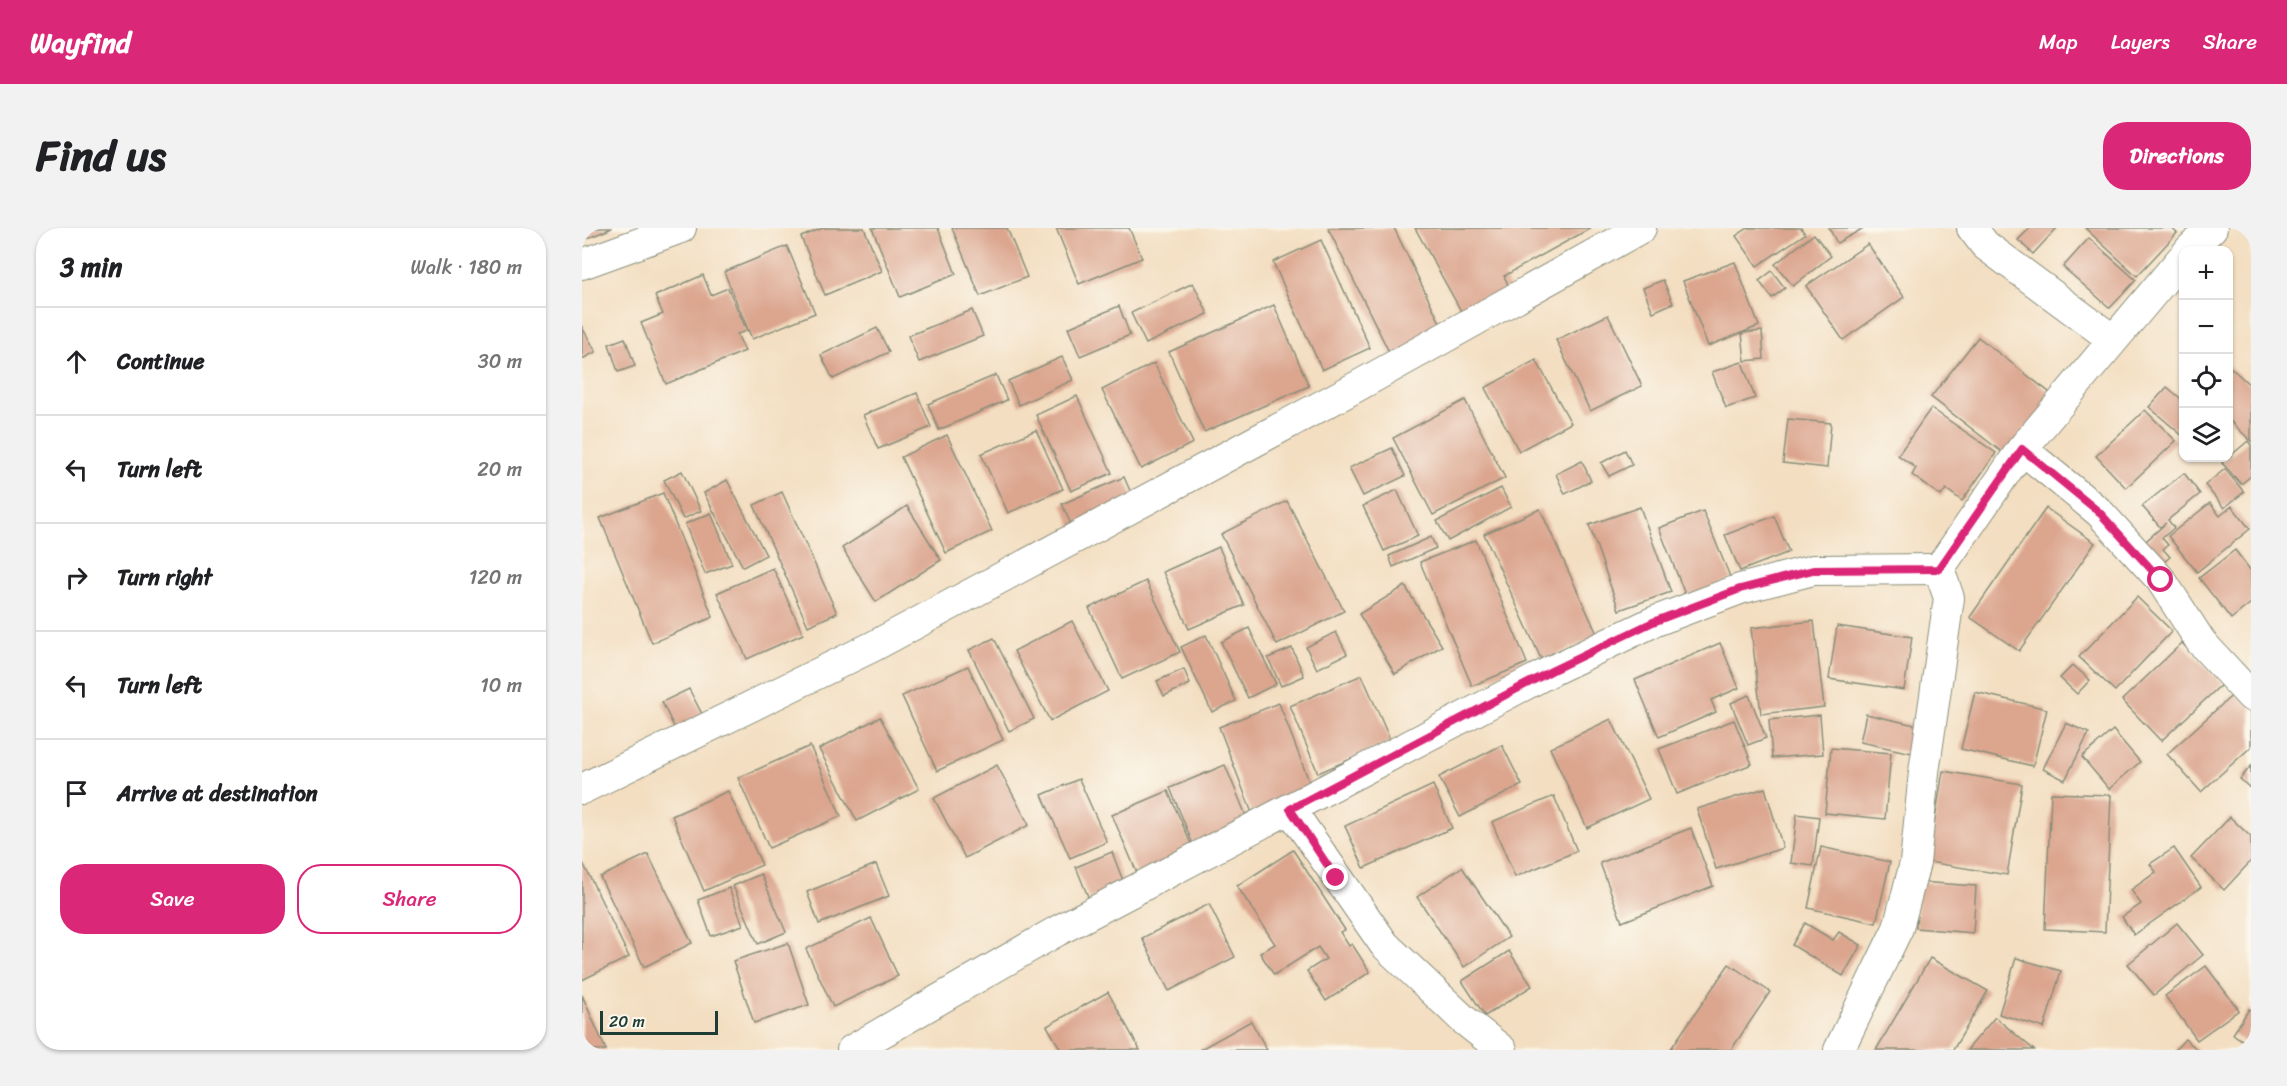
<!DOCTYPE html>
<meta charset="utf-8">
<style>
body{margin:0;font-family:Sriracha,sans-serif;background:#f2f2f2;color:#202124}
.controls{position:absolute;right:18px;top:18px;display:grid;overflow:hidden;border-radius:12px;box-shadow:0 2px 4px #0004}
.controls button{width:54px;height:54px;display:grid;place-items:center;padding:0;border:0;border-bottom:2px solid #e0e0e0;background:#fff;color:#202124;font:30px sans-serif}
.scale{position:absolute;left:18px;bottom:15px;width:118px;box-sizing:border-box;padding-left:6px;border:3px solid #1f3d34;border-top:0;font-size:16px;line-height:21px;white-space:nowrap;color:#1f3d34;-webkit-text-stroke:4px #fbf7ec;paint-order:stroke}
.stop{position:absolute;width:18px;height:18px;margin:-14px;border:4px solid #db2777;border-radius:50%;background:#fff}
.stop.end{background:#db2777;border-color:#fff;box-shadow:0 2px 6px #0008}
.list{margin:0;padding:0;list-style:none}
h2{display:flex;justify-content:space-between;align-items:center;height:78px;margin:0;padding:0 24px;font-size:26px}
h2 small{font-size:20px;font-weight:400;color:#757577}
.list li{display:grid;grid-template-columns:39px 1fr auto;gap:18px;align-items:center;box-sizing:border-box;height:108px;padding:0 24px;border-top:2px solid #e0e0e0}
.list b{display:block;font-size:22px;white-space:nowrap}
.list em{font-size:20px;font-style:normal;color:#757577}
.actions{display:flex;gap:12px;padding:18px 24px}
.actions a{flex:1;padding:14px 0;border:2px solid #db2777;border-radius:24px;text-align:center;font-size:21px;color:#db2777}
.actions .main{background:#db2777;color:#fff}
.icon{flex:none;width:33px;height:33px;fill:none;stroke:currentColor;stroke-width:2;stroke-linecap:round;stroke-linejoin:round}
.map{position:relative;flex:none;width:1669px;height:822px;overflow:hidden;border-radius:24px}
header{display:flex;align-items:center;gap:36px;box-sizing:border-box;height:84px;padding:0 30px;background:#db2777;color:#fff}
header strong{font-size:28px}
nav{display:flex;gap:33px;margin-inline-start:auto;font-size:21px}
.intro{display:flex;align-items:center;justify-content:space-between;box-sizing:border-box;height:144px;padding:0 36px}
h1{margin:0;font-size:42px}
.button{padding:15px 27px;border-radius:24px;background:#db2777;color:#fff;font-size:21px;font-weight:700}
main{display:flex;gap:36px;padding:0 36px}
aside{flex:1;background:#fff;border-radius:24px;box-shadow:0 2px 4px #0004}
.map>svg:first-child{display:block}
.building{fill:#dba58e}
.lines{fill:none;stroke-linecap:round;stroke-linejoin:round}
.minor-casing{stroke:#898e7a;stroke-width:32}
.minor{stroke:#fff;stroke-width:30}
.route{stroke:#db2777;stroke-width:8}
</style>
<header>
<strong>Wayfind</strong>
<nav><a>Map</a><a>Layers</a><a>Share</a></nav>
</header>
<div class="intro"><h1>Find us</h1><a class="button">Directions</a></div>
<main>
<aside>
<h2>3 min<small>Walk · 180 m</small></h2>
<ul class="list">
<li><svg class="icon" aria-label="ahead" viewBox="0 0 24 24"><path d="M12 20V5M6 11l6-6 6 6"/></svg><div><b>Continue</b></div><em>30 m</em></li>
<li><svg class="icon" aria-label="left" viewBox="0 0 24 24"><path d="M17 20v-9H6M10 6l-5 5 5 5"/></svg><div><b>Turn left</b></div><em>20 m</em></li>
<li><svg class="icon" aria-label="right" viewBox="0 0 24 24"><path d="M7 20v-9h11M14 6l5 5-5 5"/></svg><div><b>Turn right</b></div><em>120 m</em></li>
<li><svg class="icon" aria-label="left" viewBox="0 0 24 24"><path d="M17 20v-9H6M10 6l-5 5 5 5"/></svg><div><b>Turn left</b></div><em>10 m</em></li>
<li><svg class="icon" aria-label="arrive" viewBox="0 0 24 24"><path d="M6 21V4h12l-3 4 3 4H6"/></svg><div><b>Arrive at destination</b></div></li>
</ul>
<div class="actions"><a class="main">Save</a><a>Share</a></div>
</aside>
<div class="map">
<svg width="1669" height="822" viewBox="0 0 1669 822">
<rect width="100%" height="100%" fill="#fbf7ec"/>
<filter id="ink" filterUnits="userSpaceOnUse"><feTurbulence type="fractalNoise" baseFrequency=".0167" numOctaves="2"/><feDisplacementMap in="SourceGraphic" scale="12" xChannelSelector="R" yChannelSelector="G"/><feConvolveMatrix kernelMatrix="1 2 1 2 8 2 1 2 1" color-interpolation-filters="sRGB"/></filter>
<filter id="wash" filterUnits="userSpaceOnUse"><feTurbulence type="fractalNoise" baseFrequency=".008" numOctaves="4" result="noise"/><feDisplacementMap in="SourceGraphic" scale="24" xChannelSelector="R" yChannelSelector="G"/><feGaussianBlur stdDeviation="1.35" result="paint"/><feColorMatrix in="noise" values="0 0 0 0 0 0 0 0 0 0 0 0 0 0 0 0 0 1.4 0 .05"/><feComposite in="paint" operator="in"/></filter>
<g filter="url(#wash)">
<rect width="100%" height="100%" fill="#f3dec1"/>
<g id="blocks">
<g class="building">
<polygon points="0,0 30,0 4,11"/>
<polygon points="241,0 282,0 300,43 243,67 219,9"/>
<polygon points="290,0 356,0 374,46 318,69"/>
<polygon points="370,0 425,0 445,49 398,68"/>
<polygon points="474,0 547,0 560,30 497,56"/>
<polygon points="746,0 812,0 863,105 810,130"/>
<polygon points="833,0 1009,0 922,48 930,65 883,90"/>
<polygon points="1166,0 1219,0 1223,6 1175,38 1154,8"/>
<polygon points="1247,0 1282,0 1255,15"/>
<polygon points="1448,0 1475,0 1451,26 1436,12"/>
<polygon points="1503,0 1589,0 1595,5 1555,48"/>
<polygon points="1232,6 1249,28 1211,58 1193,36"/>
<polygon points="1507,10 1554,52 1528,80 1481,39"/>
<polygon points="739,12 788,120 740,142 691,34"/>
<polygon points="1286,16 1322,69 1261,112 1224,58"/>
<polygon points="205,18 233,85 170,111 142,44"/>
<polygon points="1153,34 1177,98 1126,118 1101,53"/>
<polygon points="1190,43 1203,60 1190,70 1177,53"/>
<polygon points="121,47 129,67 146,60 165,103 155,106 163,123 84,156 59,95 81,86 73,68"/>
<polygon points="1081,52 1091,75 1071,84 1061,60"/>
<polygon points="611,55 626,86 564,116 549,85"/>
<polygon points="692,77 727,158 622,204 587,124"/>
<polygon points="537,78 548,107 498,128 486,100"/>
<polygon points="390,82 401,108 337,134 326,108"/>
<polygon points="1026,87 1060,158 1008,183 974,112"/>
<polygon points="0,99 14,124 0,131"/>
<polygon points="295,100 307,124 251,151 239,127"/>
<polygon points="1180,103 1182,131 1163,133 1160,105"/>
<polygon points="1396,109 1472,168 1425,228 1349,169"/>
<polygon points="43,110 53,138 36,144 27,116"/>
<polygon points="480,129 491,152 437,177 426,153"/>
<polygon points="954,132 989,195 937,223 903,160"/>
<polygon points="1160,134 1173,170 1144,180 1130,144"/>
<polygon points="572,135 611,215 559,241 520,162"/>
<polygon points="1646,137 1669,158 1669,213 1646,191"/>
<polygon points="414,147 425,172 357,202 346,176"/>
<polygon points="1585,159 1602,173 1602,209 1567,179"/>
<polygon points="335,165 349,199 296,221 281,187"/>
<polygon points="495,168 530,245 489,263 454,187"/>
<polygon points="883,172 923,250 851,287 811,210"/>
<polygon points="1349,180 1414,225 1380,273 1364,261 1359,268 1330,247 1334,240 1316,227"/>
<polygon points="1563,182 1594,213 1544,260 1514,228"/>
<polygon points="1206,191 1249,195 1245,240 1201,235"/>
<polygon points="454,202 481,261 426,285 399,226"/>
<polygon points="365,207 410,303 364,325 319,229"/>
<polygon points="1666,213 1669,217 1669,248 1659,256 1640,235"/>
<polygon points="810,220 823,248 781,268 767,240"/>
<polygon points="1043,222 1050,237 1027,248 1019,235"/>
<polygon points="1000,233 1009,253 983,266 974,246"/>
<polygon points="1643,241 1662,264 1642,280 1623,257"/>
<polygon points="100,243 119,283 101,291 82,252"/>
<polygon points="1602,245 1618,266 1586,292 1592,300 1580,310 1586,317 1581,321 1588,329 1576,339 1563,314 1584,295 1578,299 1560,278"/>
<polygon points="542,249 553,274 491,301 480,276"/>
<polygon points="145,252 184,327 161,339 122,265"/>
<polygon points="919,260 929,279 866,313 855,293"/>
<polygon points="815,262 836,308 802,323 781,278"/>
<polygon points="200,264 255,385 226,398 172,277"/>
<polygon points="81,265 131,389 70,415 18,290"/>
<polygon points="705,273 762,383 695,417 639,306"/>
<polygon points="1628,275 1638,288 1650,278 1668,301 1615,344 1586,308"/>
<polygon points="325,278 359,332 294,374 260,320"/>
<polygon points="1058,279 1089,364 1037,382 1007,297"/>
<polygon points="1464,280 1513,315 1437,423 1388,389"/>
<polygon points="958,281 1016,408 960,433 902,306"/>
<polygon points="1121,283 1149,351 1104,369 1077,300"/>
<polygon points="129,285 150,336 123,346 103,296"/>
<polygon points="1192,288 1207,324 1158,343 1143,307"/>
<polygon points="849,309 854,320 811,339 807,328"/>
<polygon points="894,312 945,435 890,458 838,334"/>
<polygon points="637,319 662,377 607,401 581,344"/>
<polygon points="1653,322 1669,343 1669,375 1649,391 1617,350"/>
<polygon points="191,340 221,406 165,431 135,365"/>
<polygon points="564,353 598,424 540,451 507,380"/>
<polygon points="823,358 860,418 813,446 777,386"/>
<polygon points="1555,369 1590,403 1533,463 1497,429"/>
<polygon points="490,393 526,463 468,493 432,423"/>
<polygon points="1232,393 1242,479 1179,486 1169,400"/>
<polygon points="1255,398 1330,409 1322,462 1247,451"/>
<polygon points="667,400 694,456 666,470 639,414"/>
<polygon points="754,404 765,426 735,441 724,419"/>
<polygon points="624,407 654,473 630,484 599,419"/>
<polygon points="412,410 452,491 427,503 387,422"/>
<polygon points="1138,415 1157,460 1129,472 1134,484 1077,509 1053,452"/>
<polygon points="1600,415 1640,456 1579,513 1540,472"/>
<polygon points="710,420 722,448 699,458 686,430"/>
<polygon points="1491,437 1508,452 1495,466 1478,450"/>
<polygon points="386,438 421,512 355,543 320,468"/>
<polygon points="602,441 608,456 582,468 575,453"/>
<polygon points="780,447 809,514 736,545 708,478"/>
<polygon points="107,461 121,488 93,501 80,474"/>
<polygon points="1656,462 1669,477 1669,519 1619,564 1585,526"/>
<polygon points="1393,464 1465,481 1451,538 1379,521"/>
<polygon points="1167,467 1184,510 1166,517 1149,475"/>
<polygon points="697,475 730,561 670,585 637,499"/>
<polygon points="1284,486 1342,499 1335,526 1278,514"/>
<polygon points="1238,487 1241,526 1190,530 1187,492"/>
<polygon points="298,489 337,561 275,593 237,521"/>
<polygon points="1029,491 1067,571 1005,600 968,520"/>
<polygon points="1152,492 1170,536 1095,566 1077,521"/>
<polygon points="1484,495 1507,505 1483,552 1461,541"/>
<polygon points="1531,502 1558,534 1527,561 1500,529"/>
<polygon points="920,517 940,557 878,589 857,549"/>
<polygon points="228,518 259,588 187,620 156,550"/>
<polygon points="1249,520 1309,525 1303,591 1243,585"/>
<polygon points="415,537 447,597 383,630 352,570"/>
<polygon points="643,537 668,597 613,621 588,560"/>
<polygon points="1669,538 1669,561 1658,551"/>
<polygon points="1361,543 1440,556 1425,647 1346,634"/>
<polygon points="497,551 525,614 488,630 460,567"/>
<polygon points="851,557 870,600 782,640 763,598"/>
<polygon points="1183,560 1201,620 1134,641 1115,581"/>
<polygon points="146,563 180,637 122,663 90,588"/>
<polygon points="586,563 612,623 556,647 530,587"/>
<polygon points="1469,565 1529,567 1523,704 1463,701"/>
<polygon points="972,568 995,623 933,649 910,594"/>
<polygon points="1215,586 1237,589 1231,638 1209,635"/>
<polygon points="1648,589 1669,609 1669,633 1642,662 1609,630"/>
<polygon points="1109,600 1131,658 1040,694 1018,635"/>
<polygon points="1239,619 1308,634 1294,695 1226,680"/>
<polygon points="1592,620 1619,659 1552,707 1540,689 1559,676 1549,662 1574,644 1568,636"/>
<polygon points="711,622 763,702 758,704 767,718 770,716 788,744 744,773 725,743 744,731 736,719 692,747 678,725 693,716 655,658"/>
<polygon points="530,624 543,658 507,671 494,639"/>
<polygon points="66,626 110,715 62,739 18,649"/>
<polygon points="0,633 47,729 0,752"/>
<polygon points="294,636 307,668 237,696 225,664"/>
<polygon points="880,639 927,709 882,739 835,669"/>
<polygon points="179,646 204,704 176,716 151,658"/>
<polygon points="1337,654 1394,658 1391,705 1334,700"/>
<polygon points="147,660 161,697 129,708 116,672"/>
<polygon points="627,676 653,729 587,763 560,710"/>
<polygon points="289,690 316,748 251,779 224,721"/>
<polygon points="1223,695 1251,712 1257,704 1279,717 1261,748 1210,717"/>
<polygon points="1595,695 1621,727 1572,767 1546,736"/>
<polygon points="206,715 227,777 172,795 151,733"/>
<polygon points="927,723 950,758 903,788 880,753"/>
<polygon points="1348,730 1406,763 1371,822 1294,822"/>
<polygon points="1434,730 1479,743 1462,800 1417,786"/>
<polygon points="1147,736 1188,764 1149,822 1088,822"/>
<polygon points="1624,738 1657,782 1615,812 1583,768"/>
<polygon points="526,764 558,822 479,822 465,798"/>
<polygon points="0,767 24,822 0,822"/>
<polygon points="1667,781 1669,782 1669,818 1651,806"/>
<polygon points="1413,789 1452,822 1385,822"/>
<polygon points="669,793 685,822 617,822"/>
<polygon points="1603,811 1616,822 1593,822"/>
</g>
</g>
</g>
<g filter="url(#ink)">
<use href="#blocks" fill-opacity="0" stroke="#898e7a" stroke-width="1.5"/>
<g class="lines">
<defs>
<g id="minor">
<polyline points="1390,0 1403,17 1530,111"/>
<polyline points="1607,22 1630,0"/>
<polyline points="0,36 99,0"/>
<polyline points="1429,237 1440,221 1602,28"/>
<polyline points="1357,341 1440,221 1517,284 1579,352 1619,414 1669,468"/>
<polyline points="0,561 290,419 765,164 1059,0"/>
<polyline points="708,581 802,716 882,792 920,822"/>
<polyline points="270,822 475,703 971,442 1071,394 1158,361 1231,342 1357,341"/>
<polyline points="1257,822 1316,700 1333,635 1342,544 1367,370 1357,341"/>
</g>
</defs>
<use href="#minor" class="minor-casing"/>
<use href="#minor" class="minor"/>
</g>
</g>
<g class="lines" filter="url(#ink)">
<polyline class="route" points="754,650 708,581 971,442 1071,394 1158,361 1231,342 1357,341 1440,221 1517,284 1579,352"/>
</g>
</svg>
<div class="controls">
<button>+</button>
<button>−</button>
<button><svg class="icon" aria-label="locate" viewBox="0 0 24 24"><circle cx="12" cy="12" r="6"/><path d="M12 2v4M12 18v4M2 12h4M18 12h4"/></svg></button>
<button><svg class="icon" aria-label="layers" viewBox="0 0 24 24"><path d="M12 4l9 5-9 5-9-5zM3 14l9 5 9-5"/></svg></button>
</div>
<div class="scale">20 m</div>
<div class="stop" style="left:1579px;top:352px"></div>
<div class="stop end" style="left:754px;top:650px"></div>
</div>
</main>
